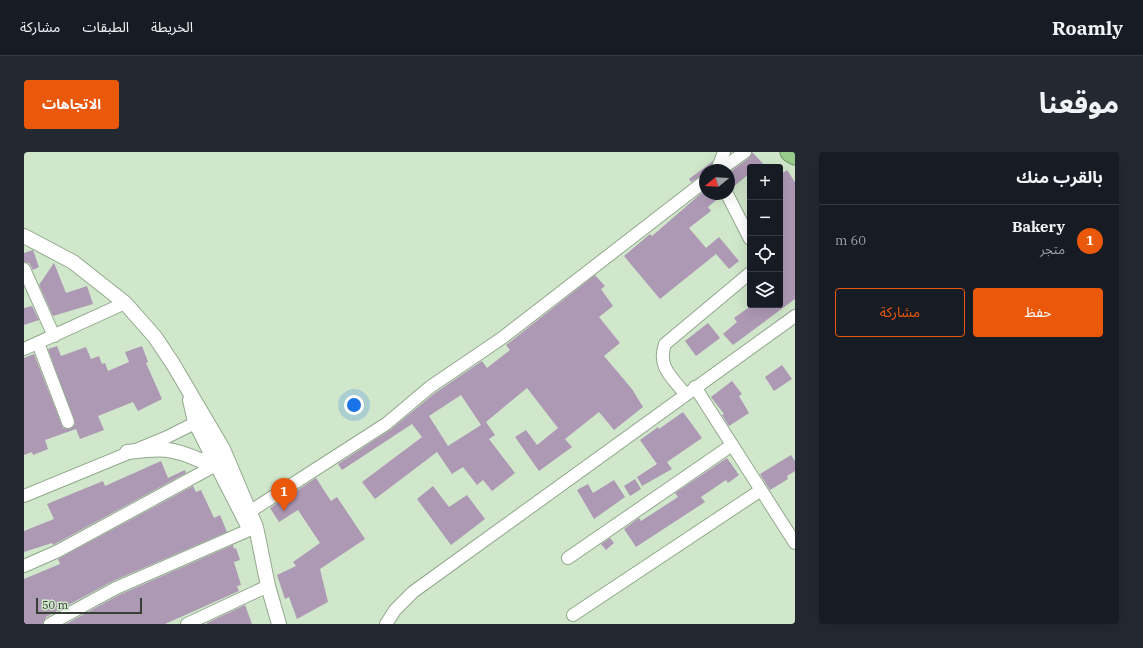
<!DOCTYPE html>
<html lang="ar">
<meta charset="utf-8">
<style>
body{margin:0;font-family:"IBM Plex Serif","Noto Sans Arabic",serif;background:#242831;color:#f1f3f6;direction:rtl}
.controls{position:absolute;right:12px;top:12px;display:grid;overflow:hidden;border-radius:4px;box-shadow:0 4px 16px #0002}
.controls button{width:36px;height:36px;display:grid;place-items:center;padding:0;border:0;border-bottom:1px solid #363941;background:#171b24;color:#f1f3f6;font:20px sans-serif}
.compass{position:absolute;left:675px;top:12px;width:36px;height:36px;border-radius:50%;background:#171b24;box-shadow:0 4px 16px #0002;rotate:252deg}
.scale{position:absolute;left:12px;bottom:10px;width:106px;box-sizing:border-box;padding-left:4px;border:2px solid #363f34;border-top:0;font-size:11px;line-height:14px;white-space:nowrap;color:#363f34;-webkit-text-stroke:3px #d0e7cb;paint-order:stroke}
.you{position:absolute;left:330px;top:253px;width:14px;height:14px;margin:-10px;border:3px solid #fff;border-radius:50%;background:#1a73e8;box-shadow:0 0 0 6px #1a73e833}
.badge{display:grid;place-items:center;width:26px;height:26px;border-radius:50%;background:#ea580c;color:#fff;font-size:13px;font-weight:700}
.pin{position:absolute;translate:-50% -33px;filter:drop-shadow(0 1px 2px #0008)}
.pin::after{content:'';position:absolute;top:21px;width:14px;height:12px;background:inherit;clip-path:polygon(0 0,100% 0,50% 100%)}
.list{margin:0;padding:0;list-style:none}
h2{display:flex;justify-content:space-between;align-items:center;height:52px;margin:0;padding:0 16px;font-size:17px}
h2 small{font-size:13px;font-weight:400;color:#9ea1a6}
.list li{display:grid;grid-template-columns:26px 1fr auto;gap:12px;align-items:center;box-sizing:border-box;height:72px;padding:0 16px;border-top:1px solid #363941}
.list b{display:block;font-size:15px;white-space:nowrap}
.list p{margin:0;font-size:13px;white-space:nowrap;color:#9ea1a6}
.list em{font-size:13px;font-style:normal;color:#9ea1a6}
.actions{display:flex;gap:8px;padding:12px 16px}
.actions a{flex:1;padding:9px 0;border:1px solid #ea580c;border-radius:4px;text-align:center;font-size:14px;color:#ea580c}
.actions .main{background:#ea580c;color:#fff}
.icon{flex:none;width:22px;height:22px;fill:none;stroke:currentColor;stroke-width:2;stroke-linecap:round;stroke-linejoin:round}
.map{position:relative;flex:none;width:771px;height:472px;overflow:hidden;direction:ltr;border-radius:4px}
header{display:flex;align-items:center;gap:24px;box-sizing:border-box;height:56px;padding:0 20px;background:#171b24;border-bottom:1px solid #363941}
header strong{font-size:19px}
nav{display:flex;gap:22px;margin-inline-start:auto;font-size:14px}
.intro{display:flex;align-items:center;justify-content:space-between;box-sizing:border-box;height:96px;padding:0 24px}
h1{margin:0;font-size:28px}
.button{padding:10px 18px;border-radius:4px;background:#ea580c;color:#fff;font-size:14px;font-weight:700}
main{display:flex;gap:24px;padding:0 24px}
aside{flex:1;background:#171b24;border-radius:4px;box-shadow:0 4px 16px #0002}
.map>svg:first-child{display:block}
.building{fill:#ae99b5;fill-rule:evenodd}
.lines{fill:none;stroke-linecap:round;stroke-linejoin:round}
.minor-casing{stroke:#92a88d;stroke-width:14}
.tertiary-casing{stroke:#92a88d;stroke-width:16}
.trunk-casing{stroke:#65925a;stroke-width:21}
.minor{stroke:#fff;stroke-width:12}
.tertiary{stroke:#fff;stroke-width:14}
.trunk{stroke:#98cc8c;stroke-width:19}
</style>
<header>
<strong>Roamly</strong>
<nav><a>الخريطة</a><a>الطبقات</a><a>مشاركة</a></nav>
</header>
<div class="intro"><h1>موقعنا</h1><a class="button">الاتجاهات</a></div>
<main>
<aside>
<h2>بالقرب منك<small></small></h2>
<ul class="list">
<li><span class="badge">1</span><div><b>Bakery</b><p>متجر</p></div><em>60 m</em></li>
</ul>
<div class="actions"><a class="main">حفظ</a><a>مشاركة</a></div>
</aside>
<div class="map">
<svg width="771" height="472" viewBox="0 0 771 472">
<rect width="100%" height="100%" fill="#d0e7cb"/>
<g class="building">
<polygon points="728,0 742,15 726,15 726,21 708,36 705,35 705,21 725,6"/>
<polygon points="689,9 686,18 681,18 681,22 667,30 665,27"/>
<polygon points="763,18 771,30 771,147 709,193 699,182 713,170 710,166 728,153 756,153 756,23"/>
<polygon points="681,38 681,42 696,42 696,45 684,55 687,59 665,76 682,96 695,85 715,109 705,117 692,102 636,147 600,104 626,82 628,84"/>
<polygon points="9,98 15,115 9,118 5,111 0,110 0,101"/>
<polygon points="30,111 42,141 63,134 69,152 29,164 15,133"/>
<path d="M571 123 581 134 577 137 589 154 575 165 596 191 580 204 608 237 619 255 590 278 575 260 541 287 548 295 515 319 491 285 502 278 513 293 534 276 503 236 462 270 471 283 465 287 491 321 468 339 459 328 453 333 439 315 428 322 413 300 351 347 338 330 398 285 388 272 318 318 314 312 366 278 411 241 458 209 463 216 486 198 482 193ZM437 243 457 273 424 294 405 264Z"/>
<polygon points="8,154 15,168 0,173 0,156"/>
<polygon points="684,171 696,186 672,204 661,189"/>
<polygon points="33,194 37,204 62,195 67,207 75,204 78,212 81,211 84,219 105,210 101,200 118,194 124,210 122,211 138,247 114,259 109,250 74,264 80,278 56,287 52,277 21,288 24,297 9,303 8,300 0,303 0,206 10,202 39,276 46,277 51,272 24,197"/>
<polygon points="758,213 768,227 750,239 741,225"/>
<polygon points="708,229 718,242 715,244 725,261 705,274 698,263 700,262 687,245"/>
<polygon points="659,260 678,286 643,310 648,317 618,334 613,325 633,312 616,288 634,275 635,277"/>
<polygon points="767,303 771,309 771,319 763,324 764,327 746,338 736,322"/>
<polygon points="703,306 715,323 704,331 702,328 677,345 681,350 612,395 600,377 615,366 617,369 654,345 651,341"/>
<polygon points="137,309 144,326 161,318 162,321 31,392 29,393 28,391 0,400 0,379 30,367 23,352 79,329 81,334"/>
<polygon points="292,326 307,349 313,345 341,387 296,417 304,450 273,467 265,445 261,447 253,423 272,414 269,410 296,391 274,358 255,370 246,356"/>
<polygon points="611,327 617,337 606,344 600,334"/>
<polygon points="590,328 601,345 570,367 553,338 564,332 569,341"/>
<polygon points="169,334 172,340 177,338 190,366 196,363 203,380 89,429 22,465 19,472 0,472 0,427 36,412 34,407"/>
<polygon points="409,334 425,355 443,343 461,367 427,393 393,347"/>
<polygon points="586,386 590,391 582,398 577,392"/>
<polygon points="209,393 210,397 212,396 216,408 210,410 217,433 213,434 215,439 141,472 42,472 95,443"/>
<polygon points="221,453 228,472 183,472 183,471"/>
</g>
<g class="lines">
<defs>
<g id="minor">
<polyline points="693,18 700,0"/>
<polyline points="696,18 721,0"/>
<polyline points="703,42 726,87"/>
<polyline points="0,117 30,184"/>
<polyline points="14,191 44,270"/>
<polyline points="0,197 101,151"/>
<polyline points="671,235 771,391"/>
<path d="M661 242C648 225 633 215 641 192L726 121"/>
<polyline points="0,344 141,286 179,267"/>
<polyline points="219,364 362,272 406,235 478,186 681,29"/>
<polyline points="544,406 708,293"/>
<polyline points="0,414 34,399 192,313"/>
<polyline points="549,463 737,338"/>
<polyline points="26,472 92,436 232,375"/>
<polyline points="163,472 244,434"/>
<polyline points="362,472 371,458 389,440 771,164"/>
</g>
<g id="tertiary">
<polyline points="0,84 49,110 101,151 131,185 149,212 199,297 232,375 244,434 255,472"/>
<polyline points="166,248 171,270 224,374"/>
<path d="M103 300C137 296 147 295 178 309L187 304"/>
</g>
<polyline id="trunk" points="766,0 771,3"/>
</defs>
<use href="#minor" class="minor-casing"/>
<use href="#tertiary" class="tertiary-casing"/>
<use href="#trunk" class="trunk-casing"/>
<use href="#minor" class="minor"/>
<use href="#tertiary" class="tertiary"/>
<use href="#trunk" class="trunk"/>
</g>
</svg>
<div class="controls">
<button>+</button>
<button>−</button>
<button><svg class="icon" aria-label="locate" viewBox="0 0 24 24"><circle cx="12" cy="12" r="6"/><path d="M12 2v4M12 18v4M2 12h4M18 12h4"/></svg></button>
<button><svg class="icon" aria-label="layers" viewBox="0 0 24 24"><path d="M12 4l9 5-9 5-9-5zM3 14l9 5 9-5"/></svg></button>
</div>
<svg class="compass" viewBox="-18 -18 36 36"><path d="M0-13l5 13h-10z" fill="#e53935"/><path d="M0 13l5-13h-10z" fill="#9ea1a6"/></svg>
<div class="scale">50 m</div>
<div class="you"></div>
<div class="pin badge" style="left:260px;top:359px">1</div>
</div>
</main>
